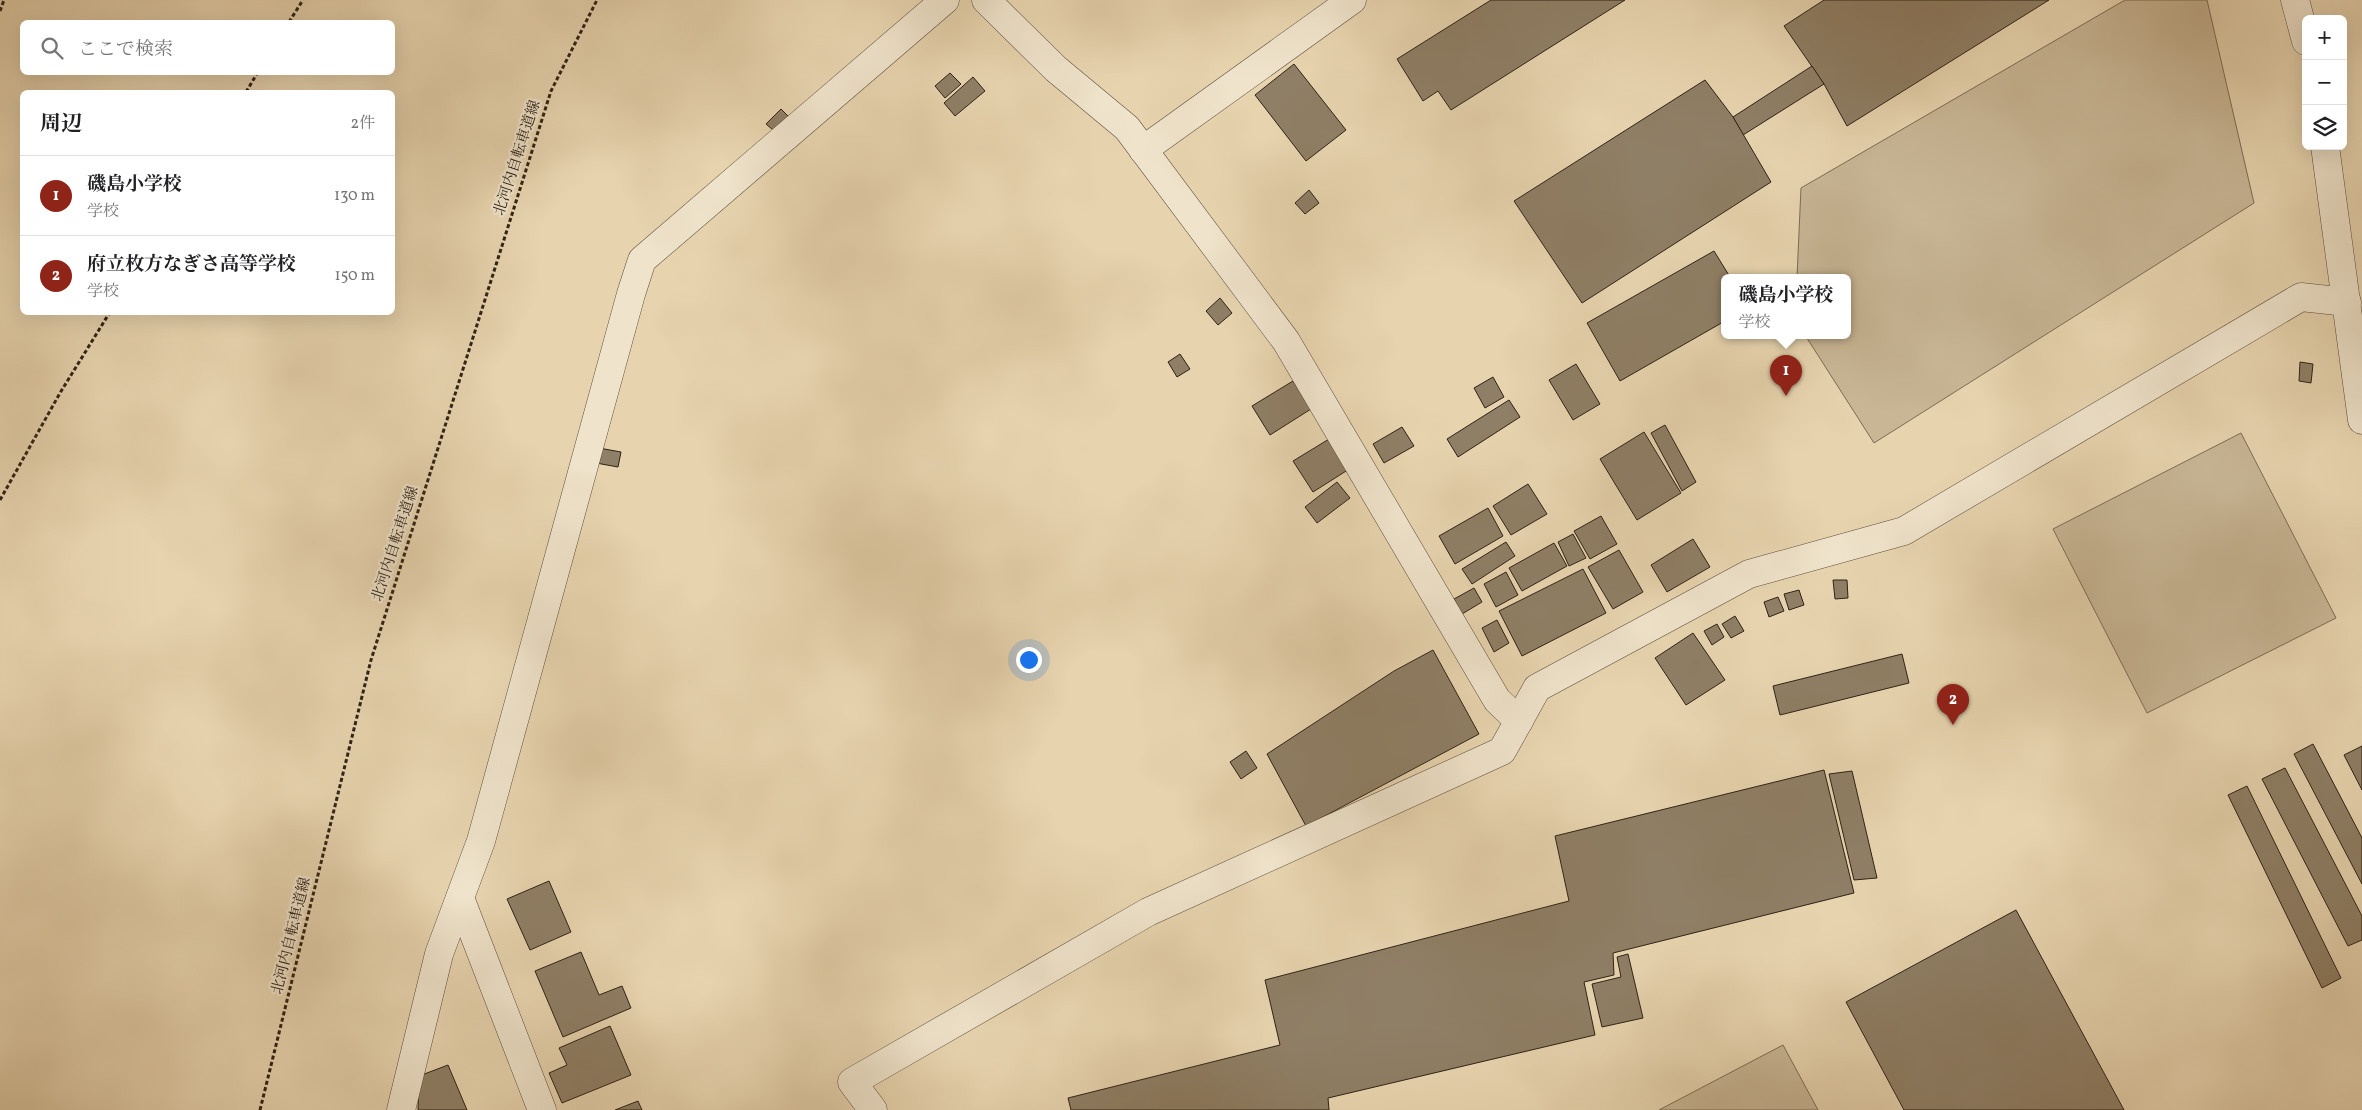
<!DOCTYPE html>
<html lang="ja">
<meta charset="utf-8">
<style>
body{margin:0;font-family:Vollkorn,"Noto Serif JP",serif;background:#f2f2f2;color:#202124}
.controls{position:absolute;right:15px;top:15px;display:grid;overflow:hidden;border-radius:8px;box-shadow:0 5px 20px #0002}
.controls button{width:45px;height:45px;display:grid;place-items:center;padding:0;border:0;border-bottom:1px solid #e0e0e0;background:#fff;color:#202124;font:25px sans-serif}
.you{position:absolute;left:1028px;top:659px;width:18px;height:18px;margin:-12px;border:4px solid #fff;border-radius:50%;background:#1a73e8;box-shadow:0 0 0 8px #1a73e833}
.badge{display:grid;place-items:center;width:32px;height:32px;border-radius:50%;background:#8f2418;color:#fff;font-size:16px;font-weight:700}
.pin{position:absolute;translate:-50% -41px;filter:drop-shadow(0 1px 2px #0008)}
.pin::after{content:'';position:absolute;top:26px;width:18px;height:15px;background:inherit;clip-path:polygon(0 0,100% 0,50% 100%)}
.popup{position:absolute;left:1721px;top:274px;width:130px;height:65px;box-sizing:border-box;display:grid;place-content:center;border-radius:8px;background:#fff;filter:drop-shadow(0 1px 4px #0005);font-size:16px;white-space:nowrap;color:#757577}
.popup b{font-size:19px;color:#202124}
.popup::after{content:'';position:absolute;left:50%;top:100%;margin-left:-10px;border:10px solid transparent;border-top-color:#fff}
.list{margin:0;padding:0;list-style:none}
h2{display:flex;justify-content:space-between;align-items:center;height:65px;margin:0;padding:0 20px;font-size:21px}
h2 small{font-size:16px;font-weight:400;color:#757577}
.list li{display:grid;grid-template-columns:32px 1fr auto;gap:15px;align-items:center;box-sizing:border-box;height:80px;padding:0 20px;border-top:1px solid #e0e0e0}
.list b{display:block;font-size:19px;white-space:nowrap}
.list p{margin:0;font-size:16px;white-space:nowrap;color:#757577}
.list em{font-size:16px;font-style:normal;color:#757577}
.icon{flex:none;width:28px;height:28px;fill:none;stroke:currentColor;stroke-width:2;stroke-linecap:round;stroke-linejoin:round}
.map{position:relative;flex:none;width:2362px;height:1110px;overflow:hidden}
.search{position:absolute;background:#fff;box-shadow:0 5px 20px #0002;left:20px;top:20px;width:375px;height:55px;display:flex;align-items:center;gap:12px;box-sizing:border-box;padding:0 18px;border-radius:8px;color:#757577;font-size:19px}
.panel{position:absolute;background:#fff;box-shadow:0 5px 20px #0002;left:20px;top:90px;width:375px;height:225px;border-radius:8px}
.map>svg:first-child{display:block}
.green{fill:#c8b695;stroke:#7c6c56}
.building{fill:#8f7f66;stroke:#2f2216}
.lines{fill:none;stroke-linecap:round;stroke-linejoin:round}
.minor-casing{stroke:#5d4e3c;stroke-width:29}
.path{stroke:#2f2216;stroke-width:3;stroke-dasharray:4 2.5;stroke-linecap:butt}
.minor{stroke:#efe3cb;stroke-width:28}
.labels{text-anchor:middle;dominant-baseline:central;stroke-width:4.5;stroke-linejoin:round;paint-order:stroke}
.street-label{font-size:15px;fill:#2f2216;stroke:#efe3cb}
</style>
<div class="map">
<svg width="2362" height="1110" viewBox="0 0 2362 1110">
<rect width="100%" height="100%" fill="#e7d4af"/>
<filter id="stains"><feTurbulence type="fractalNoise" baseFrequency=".004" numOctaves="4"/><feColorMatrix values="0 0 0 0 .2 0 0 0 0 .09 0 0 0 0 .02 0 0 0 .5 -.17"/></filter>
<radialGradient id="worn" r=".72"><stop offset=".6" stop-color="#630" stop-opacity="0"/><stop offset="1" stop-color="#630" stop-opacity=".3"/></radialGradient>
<g class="green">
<polygon points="2125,0 2207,0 2254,203 1874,443 1805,335 1847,335 1847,277 1797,277 1801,188"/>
<polygon points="2241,433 2336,618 2147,713 2053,529"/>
<polygon points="1783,1045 1818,1110 1659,1110"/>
</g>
<g class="building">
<polygon points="1491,0 1625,0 1451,110 1438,91 1423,101 1397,59"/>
<polygon points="1824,0 2049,0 1847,126 1824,84 1784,26"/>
<polygon points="1294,64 1346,130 1306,161 1255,95"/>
<polygon points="1812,66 1824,84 1743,135 1733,117"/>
<polygon points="950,73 961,84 945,98 935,86"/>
<polygon points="973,77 985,91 955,116 944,103"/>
<polygon points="1705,80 1733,117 1771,182 1582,303 1514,201"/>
<polygon points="781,109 794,122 780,136 766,124"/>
<polygon points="1309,190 1319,203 1305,214 1295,203"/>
<polygon points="1714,251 1730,277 1725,277 1725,321 1620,381 1587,323"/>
<polygon points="1220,298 1232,313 1218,325 1206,311"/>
<polygon points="1180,354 1190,369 1177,377 1168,362"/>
<polygon points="2300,362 2313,364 2311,383 2299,381"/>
<polygon points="1576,364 1600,404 1573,420 1549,380"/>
<polygon points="1493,377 1504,397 1485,408 1474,388"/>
<polygon points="1293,381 1311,409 1270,435 1252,406"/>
<polygon points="1509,400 1520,417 1458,457 1447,439"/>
<polygon points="1665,425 1696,482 1682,491 1651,433"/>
<polygon points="1402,427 1414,446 1384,463 1373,444"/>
<polygon points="1644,432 1681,493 1637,520 1600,459"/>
<polygon points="1334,436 1354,466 1313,492 1293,461"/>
<polygon points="599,448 621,452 618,467 596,463"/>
<polygon points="1337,482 1350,498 1317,523 1305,507"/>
<polygon points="1528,484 1547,514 1511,535 1493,506"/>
<polygon points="1488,508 1503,536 1455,564 1439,536"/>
<polygon points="1601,516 1617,544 1590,559 1574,531"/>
<polygon points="1573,534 1586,558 1569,566 1558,542"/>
<polygon points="1693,539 1710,567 1667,592 1651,565"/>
<polygon points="1506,542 1515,556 1472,584 1462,569"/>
<polygon points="1554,543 1567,566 1522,591 1509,568"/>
<polygon points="1619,550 1643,592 1613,609 1588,567"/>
<polygon points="1583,569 1606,613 1522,656 1499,611"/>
<polygon points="1506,572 1518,595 1496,607 1484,584"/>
<polygon points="1833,580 1847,580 1848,598 1835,599"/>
<polygon points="1474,588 1482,602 1462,614 1454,599"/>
<polygon points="1799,590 1804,605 1789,610 1784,594"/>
<polygon points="1778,597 1784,611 1769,617 1764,602"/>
<polygon points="1735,616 1744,631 1731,638 1722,624"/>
<polygon points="1497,620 1509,643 1494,652 1482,628"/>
<polygon points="1717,624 1724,637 1712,645 1704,631"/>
<polygon points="1693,633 1725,680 1686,705 1655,658"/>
<polygon points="1433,650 1479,734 1306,826 1267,754 1394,671"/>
<polygon points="1902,654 1909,683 1780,715 1773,686"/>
<polygon points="2313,744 2362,838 2362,884 2294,754"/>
<polygon points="2362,746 2362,790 2344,755"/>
<polygon points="1246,751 1257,768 1241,779 1230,762"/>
<polygon points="2285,768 2362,916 2362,940 2348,946 2262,779"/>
<polygon points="1824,770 1854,893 1613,953 1614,975 1584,982 1595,1035 1328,1098 1329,1110 1071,1110 1068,1098 1280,1045 1265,980 1569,901 1555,836"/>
<polygon points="1852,771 1877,878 1854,880 1829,774"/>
<polygon points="2247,786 2341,978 2322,988 2228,795"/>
<polygon points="549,881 571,932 530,950 507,899"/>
<polygon points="2016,910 2124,1110 1904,1110 1846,1002"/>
<polygon points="581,952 599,995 622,986 631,1008 563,1037 535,971"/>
<polygon points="1628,954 1643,1018 1602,1027 1592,984 1621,977 1617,957"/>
<polygon points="610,1026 631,1075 562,1103 549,1073 567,1065 559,1048"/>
<polygon points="448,1065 467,1110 418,1110 419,1076"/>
<polygon points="638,1101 642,1110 615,1110"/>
</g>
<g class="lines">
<defs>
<g id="minor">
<polyline points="986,0 1056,69 1127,128 1286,341 1497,700 1519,721"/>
<polyline points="2295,0 2306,41"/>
<polyline points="2325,146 2362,420"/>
<polyline points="1143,150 1352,0"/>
<polyline points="460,898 542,1110"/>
<polyline points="401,1110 439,954 481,841 631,294 642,260 945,0"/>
<polyline points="873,1110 852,1082 1148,912 1502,751 1537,688 1749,574 1904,531 2301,297 2347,302"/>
</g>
</defs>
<use href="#minor" class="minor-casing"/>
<g class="path">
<polyline points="0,11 4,0"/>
<polyline points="289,22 303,0"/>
<polyline points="246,92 258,72"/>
<polyline points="0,500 60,393 110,312"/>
<polyline points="260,1110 371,660 551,91 597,0"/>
</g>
<use href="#minor" class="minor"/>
</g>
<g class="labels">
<g class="street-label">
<text transform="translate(518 158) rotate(-72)">北河内自転車道線</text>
<text transform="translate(396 544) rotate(-72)">北河内自転車道線</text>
<text transform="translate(292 936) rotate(-76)">北河内自転車道線</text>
</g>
</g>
<rect width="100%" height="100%" filter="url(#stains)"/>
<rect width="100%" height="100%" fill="url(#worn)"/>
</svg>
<div class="controls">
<button>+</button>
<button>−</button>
<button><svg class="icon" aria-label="layers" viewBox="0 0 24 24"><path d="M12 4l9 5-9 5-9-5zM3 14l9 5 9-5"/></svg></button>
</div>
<div class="you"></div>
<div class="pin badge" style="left:1786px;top:396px">1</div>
<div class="popup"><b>磯島小学校</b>学校</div>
<div class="pin badge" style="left:1953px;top:725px">2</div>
<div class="search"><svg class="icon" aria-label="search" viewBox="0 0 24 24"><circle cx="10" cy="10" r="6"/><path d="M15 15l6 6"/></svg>ここで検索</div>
<section class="panel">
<h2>周辺<small>2件</small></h2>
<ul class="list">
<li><span class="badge">1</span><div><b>磯島小学校</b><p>学校</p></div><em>130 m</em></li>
<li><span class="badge">2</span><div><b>府立枚方なぎさ高等学校</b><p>学校</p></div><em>150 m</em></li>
</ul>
</section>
</div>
